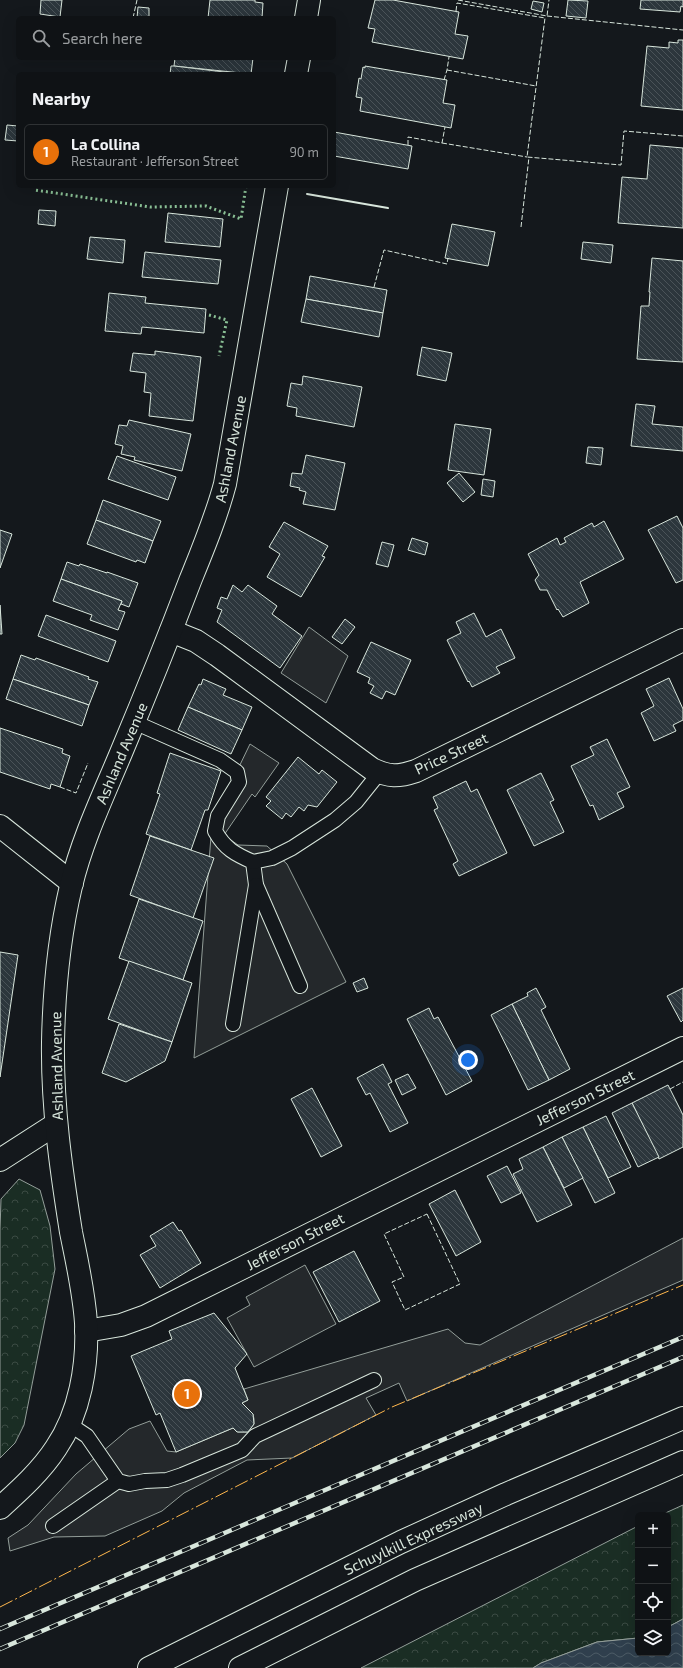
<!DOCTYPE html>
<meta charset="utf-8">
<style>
body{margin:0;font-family:"Exo 2",sans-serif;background:#181b1e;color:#f1f3f6}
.controls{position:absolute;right:12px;bottom:12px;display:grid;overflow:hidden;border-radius:6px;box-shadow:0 4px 16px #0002}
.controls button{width:36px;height:36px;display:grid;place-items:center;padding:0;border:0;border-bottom:1px solid #2f3234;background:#0f1215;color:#f1f3f6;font:20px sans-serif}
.you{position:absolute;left:468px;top:1060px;width:14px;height:14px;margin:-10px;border:3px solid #fff;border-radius:50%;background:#1a73e8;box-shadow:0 0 0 6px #1a73e833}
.badge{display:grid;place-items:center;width:26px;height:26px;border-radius:50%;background:#ffb74d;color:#fff;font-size:13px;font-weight:700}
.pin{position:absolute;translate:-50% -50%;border:2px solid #fff;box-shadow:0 1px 4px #0006}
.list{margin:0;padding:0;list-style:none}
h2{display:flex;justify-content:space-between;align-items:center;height:52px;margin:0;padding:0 16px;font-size:17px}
h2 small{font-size:13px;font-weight:400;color:#9b9ea0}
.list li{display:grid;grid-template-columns:26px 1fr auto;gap:12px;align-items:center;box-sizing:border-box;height:56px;margin:0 8px 8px;padding:0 8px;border:1px solid #2f3234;border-radius:6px}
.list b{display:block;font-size:15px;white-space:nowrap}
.list p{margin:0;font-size:13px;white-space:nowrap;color:#9b9ea0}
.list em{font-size:13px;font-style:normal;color:#9b9ea0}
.icon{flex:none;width:22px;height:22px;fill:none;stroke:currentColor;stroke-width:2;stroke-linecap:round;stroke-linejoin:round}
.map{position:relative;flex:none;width:683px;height:1668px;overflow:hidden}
.search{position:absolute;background:#0f1215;box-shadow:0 4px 16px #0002;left:16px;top:16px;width:320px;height:44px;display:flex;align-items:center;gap:10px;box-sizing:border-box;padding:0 14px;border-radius:6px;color:#9b9ea0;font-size:15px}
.panel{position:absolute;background:#0f1215;box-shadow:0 4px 16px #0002;left:16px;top:72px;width:320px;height:116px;border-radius:6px}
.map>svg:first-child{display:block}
.forest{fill:url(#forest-crowns);stroke:#939e99}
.parking{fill:#24282b;stroke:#939e99}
.water{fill:url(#water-waves);stroke:#939e99}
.building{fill:url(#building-back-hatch);stroke:#d8e6dc}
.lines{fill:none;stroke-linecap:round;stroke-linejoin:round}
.service-casing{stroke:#d8e6dc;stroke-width:16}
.minor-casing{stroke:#d8e6dc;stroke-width:24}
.tertiary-casing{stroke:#d8e6dc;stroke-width:24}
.motorway-casing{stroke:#d8e6dc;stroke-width:24}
.service{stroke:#14181c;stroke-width:14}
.minor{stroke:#14181c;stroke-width:22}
.tertiary{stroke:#14181c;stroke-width:22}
.motorway{stroke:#14181c;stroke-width:22}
.rail-casing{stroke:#d8e6dc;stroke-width:4.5}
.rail{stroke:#14181c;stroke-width:3;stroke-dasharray:9;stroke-linecap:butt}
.hedge{stroke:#8ac095;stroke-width:3;stroke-dasharray:2 3;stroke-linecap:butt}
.fence{stroke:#d8e6dc;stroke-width:1;stroke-dasharray:5 2;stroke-linecap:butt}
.wall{stroke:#d8e6dc;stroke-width:2}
.power{stroke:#ffb74d;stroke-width:1;stroke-dasharray:14 3 2 3;stroke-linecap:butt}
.labels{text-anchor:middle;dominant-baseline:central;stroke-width:3;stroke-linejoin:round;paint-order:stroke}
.street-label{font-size:15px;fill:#d8e6dc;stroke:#14181c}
</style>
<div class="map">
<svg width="683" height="1668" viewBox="0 0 683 1668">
<defs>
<pattern id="forest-crowns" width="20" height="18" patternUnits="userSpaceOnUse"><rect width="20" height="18" fill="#1a2d24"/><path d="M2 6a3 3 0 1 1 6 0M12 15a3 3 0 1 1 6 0" fill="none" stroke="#3b4b43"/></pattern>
<pattern id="water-waves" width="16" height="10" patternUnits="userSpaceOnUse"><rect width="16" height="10" fill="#2f3f4d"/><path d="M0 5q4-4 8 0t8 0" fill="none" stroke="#4c5b66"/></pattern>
<pattern id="building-back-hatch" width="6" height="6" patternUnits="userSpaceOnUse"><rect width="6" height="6" fill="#2c363c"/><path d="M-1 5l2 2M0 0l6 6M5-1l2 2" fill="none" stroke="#4a5358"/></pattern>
</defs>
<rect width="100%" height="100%" fill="#14181c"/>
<g class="forest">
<polygon points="19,1179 40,1190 50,1226 55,1269 24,1425 15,1443 0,1458 0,1230 1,1199"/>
<polygon points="683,1505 683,1619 668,1627 668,1515 661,1515"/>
<polygon points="638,1526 638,1638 597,1642 541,1663 533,1668 361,1668"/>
</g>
<g class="parking">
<polygon points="309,627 348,656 326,703 281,673"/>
<polygon points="250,744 279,763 255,797 252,794 224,835 238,845 267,846 287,864 346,982 194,1058 212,823"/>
<polygon points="683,1238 683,1280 407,1401 399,1383 366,1398 376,1415 292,1458 247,1460 184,1493 162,1511 105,1536 54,1537 10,1551 8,1538 28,1525 76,1474 129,1429 150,1421 167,1451 176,1452 233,1428 238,1432 248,1432 254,1424 254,1419 253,1414 242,1403 248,1400 244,1389 448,1329 465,1343 480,1345"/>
<polygon points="305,1265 336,1324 254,1367 227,1318 250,1305 246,1297"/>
</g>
<polygon class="water" points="683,1619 683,1668 533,1668 541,1663 597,1642 638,1638 638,1653 668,1653 668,1627"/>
<g class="building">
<polygon points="41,0 62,0 60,17 40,14"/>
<polygon points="210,0 255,0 255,2 263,3 262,18 208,18"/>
<polygon points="375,0 393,0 459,12 455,34 468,36 463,59 372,42 375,29 368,28"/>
<polygon points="568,0 588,1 586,18 566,16"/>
<polygon points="641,0 683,0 683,7 681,6 680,12 640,9"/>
<polygon points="533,1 544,3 542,12 531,9"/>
<polygon points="138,7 149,8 149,18 137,18"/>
<polygon points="678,40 683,40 683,110 641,106 647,46 669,48 669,42 678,43"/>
<polygon points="175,58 253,58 251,74 174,66"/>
<polygon points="171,66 174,66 241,74 170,74"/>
<polygon points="365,66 447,80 443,103 455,105 451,128 360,111 362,98 356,97 359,78 361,79 363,67 365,68"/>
<polygon points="7,125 18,126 18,141 5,140"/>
<polygon points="334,132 412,146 408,169 334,156"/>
<polygon points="650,145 683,148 683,228 618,223 622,177 647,179"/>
<polygon points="39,210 56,211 55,226 38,224"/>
<polygon points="168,213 223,219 220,247 165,242"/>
<polygon points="452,224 495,232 488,266 445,258"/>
<polygon points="90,237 125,240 123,263 87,259"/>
<polygon points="583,242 613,245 611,263 581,259"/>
<polygon points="145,252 221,260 218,284 142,277"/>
<polygon points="652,258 683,261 683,362 637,359 641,306 649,306 650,292 649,292"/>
<polygon points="310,276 387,290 383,313 306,299"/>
<polygon points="109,293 146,297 145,303 206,309 204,333 142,327 141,334 105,331"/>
<polygon points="306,299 383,313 379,337 301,322"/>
<polygon points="422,347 452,353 446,381 417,375"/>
<polygon points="155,351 201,357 193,421 149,416 151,393 144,392 146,373 130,371 133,353 155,355"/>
<polygon points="303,376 362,387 354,427 296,416 297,408 287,406 291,383 302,385"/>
<polygon points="636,404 655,406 652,424 683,427 683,451 631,446"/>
<polygon points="129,420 191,434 182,471 134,460 135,457 121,454 123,446 115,444 119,425 127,426"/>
<polygon points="455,424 491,429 484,475 448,470"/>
<polygon points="588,447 603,448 601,465 586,463"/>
<polygon points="306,455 345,463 335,510 303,504 306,492 299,490 300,488 290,486 292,473 302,474"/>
<polygon points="117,456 176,477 168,500 108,479"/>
<polygon points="459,473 475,492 463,502 447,483"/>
<polygon points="483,479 495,481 493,497 481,495"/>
<polygon points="103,500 161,521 153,541 96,520"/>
<polygon points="677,516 683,528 683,580 676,583 648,530"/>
<polygon points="96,520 153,541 145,563 137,560 136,562 87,544"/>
<polygon points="604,521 624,559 580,582 589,603 563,617 558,609 557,610 547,590 540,590 535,580 539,575 528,554 557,538 560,545 566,542 564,538 592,523 594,527"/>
<polygon points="284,522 328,546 322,556 325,557 301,597 267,577 280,554 269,547"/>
<polygon points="0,530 12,534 0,568"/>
<polygon points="412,538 428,543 425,555 408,550"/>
<polygon points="382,542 394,545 388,567 376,564"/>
<polygon points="67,562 79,566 80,564 107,573 107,572 138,583 129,607 121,604 122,601 61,579"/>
<polygon points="61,579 122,601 118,610 125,612 118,630 90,620 92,615 53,601"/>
<polygon points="233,585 242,592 248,585 277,606 272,614 302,636 280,668 217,622 222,610 217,608 221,597 227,599"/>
<polygon points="0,605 2,634 0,634"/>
<polygon points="474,613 486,637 501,629 515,658 496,667 500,673 472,687 469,681 468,682 447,640 461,633 456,622"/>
<polygon points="46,615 116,641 108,662 38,636"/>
<polygon points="345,619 355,627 342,644 332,637"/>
<polygon points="371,642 411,660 395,695 386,691 382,699 370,693 374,686 368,683 370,678 357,672"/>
<polygon points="21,655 35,660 36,658 89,677 88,679 98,682 89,705 13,679"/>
<polygon points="669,678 683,709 683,720 673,725 676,731 654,741 641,713 654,706 646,689"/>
<polygon points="13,679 89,705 82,726 6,699"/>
<polygon points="203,679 226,689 223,695 252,707 242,730 188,707 199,684 201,685"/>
<polygon points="188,707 242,730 231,754 178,730"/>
<polygon points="0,728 63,749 62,753 70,756 60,787 51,784 50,789 0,772"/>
<polygon points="607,739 630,787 617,793 624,807 599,820 593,805 590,806 571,766 594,755 590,747"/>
<polygon points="170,753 221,771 208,810 205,810 191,850 146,834 160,794 157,793"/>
<polygon points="298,757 319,774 322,770 337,782 317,807 308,805 304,811 299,807 291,817 286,813 282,819 266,806 271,801 266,797"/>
<polygon points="541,773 554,800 550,802 564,832 534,846 507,790"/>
<polygon points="466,781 471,792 477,789 507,853 459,876 453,864 458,861 434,810 438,808 433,797"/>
<polygon points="150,836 214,858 193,918 130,895"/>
<polygon points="139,899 203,921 183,980 119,958"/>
<polygon points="0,952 18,955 0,1077"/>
<polygon points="129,961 192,983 172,1042 108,1019"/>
<polygon points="364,978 368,988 357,992 353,983"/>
<polygon points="536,988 546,1007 541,1010 570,1069 549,1080 512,1004 528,996 527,993"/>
<polygon points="683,988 683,1020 681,1022 667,996"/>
<polygon points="512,1004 549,1080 528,1090 491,1015"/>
<polygon points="429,1008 434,1019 438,1017 472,1081 446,1095 407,1019"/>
<polygon points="119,1024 172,1042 165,1061 126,1082 102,1073"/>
<polygon points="383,1064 392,1082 388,1084 408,1123 390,1132 370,1093 366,1095 357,1078"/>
<polygon points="408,1074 416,1088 402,1095 395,1080"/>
<polygon points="668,1085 683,1115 683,1147 659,1159 632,1103"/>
<polygon points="312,1088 342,1146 321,1157 291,1099"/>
<polygon points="632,1103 659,1157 638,1167 612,1113"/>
<polygon points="606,1116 631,1167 608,1178 583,1127"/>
<polygon points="583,1127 615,1193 595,1203 562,1137"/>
<polygon points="562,1137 583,1178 564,1188 543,1147"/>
<polygon points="543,1147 572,1205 537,1222 513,1174 523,1169 519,1159"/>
<polygon points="507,1166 521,1193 501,1203 487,1176"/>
<polygon points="455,1190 481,1242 456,1256 429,1204"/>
<polygon points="173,1222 179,1231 181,1230 201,1263 160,1288 140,1255 156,1246 150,1236"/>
<polygon points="354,1251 380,1301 339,1322 313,1272"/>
<polygon points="214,1313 247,1354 235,1368 248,1400 242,1403 253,1414 254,1424 248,1432 237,1432 233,1428 176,1452 160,1413 156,1415 131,1356 172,1339 169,1331"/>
</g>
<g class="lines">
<defs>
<g id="service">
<path d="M134 722 220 760 237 772 239 782 218 816 215 831C225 849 235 854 253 862L256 885 300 986"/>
<polyline points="253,862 272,858 292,848 335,820 356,802 380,772"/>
<polyline points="233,1024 256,885"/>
<polyline points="69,1424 87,1436 118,1481 129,1484 145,1481 167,1480 182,1475 242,1450 255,1436 374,1380"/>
<polyline points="53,1526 118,1481"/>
</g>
<g id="minor">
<path d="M171 631 196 641 217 655 372 769C389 777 398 777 416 771L683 640"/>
<polyline points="0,826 72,883"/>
<polyline points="0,1160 56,1124"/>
<polyline points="86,1331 121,1325 146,1316 683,1048"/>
</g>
<g id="tertiary">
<polyline points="306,18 309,0"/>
<polyline points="296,74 299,58"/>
<path d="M0 1508C20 1490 41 1471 56 1448 80 1413 88 1365 86 1323 84 1292 77 1262 71 1232 61 1169 52 1106 53 1042 54 990 59 937 71 886 82 840 103 796 121 753 145 696 168 639 190 581 203 549 216 518 225 484L277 186"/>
</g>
<g id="motorway">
<polyline points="149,1668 401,1542 506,1494 683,1418"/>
<polyline points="240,1668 415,1580 683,1462"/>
</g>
</defs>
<use href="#service" class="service-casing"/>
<use href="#minor" class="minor-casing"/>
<use href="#tertiary" class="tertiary-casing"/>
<use href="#motorway" class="motorway-casing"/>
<use href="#service" class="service"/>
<use href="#minor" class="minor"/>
<use href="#tertiary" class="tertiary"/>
<use href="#motorway" class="motorway"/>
<defs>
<g id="rail">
<polyline points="0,1629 683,1337"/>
<polyline points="0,1649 683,1357"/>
</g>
</defs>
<use href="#rail" class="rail-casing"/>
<use href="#rail" class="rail"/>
<g class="hedge">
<polyline points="35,186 35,190 150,207 206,206 241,219 246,186"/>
<polyline points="209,315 227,320 219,356"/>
</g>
<g class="fence">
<polyline points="458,0 547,16 549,0"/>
<polyline points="456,11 457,3 545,18 527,157 621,165 624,131 683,136"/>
<polyline points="547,16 683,30"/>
<polyline points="133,18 137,0"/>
<polyline points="447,70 536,86"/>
<polyline points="444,80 447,70 449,57"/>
<polyline points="442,143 527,157"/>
<polyline points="408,145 408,137 442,143 445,127"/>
<polyline points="521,227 529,157"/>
<polyline points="374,287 384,250 447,264 448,258"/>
<polyline points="60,787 76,793 88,763"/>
<polyline points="670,1089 683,1082"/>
<polygon points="427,1214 460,1284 405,1310 392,1282 404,1277 384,1234"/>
</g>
<polyline class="wall" points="307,194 388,208"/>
<polyline class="power" points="0,1607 392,1407 683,1285"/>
</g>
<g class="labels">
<g class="street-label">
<text transform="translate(230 449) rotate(-79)">Ashland Avenue</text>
<text transform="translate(121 753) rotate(-67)">Ashland Avenue</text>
<text transform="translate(451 753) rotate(-25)">Price Street</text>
<text transform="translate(56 1066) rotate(-91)">Ashland Avenue</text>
<text transform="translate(585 1097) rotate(-26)">Jefferson Street</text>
<text transform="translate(295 1241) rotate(-27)">Jefferson Street</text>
<text transform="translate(413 1538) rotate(-25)">Schuylkill Expressway</text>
</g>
</g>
</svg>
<div class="controls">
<button>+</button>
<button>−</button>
<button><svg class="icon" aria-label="locate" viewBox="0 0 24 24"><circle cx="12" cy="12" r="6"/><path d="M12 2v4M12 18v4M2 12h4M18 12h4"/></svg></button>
<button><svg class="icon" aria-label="layers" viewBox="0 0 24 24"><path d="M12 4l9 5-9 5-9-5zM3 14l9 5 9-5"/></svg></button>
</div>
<div class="you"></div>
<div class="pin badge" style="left:187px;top:1394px;background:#e8710a">1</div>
<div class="search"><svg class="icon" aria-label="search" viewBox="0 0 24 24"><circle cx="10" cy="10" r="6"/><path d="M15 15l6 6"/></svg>Search here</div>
<section class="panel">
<h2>Nearby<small></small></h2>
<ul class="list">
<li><span class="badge" style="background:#e8710a">1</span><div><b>La Collina</b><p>Restaurant · Jefferson Street</p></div><em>90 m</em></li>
</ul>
</section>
</div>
